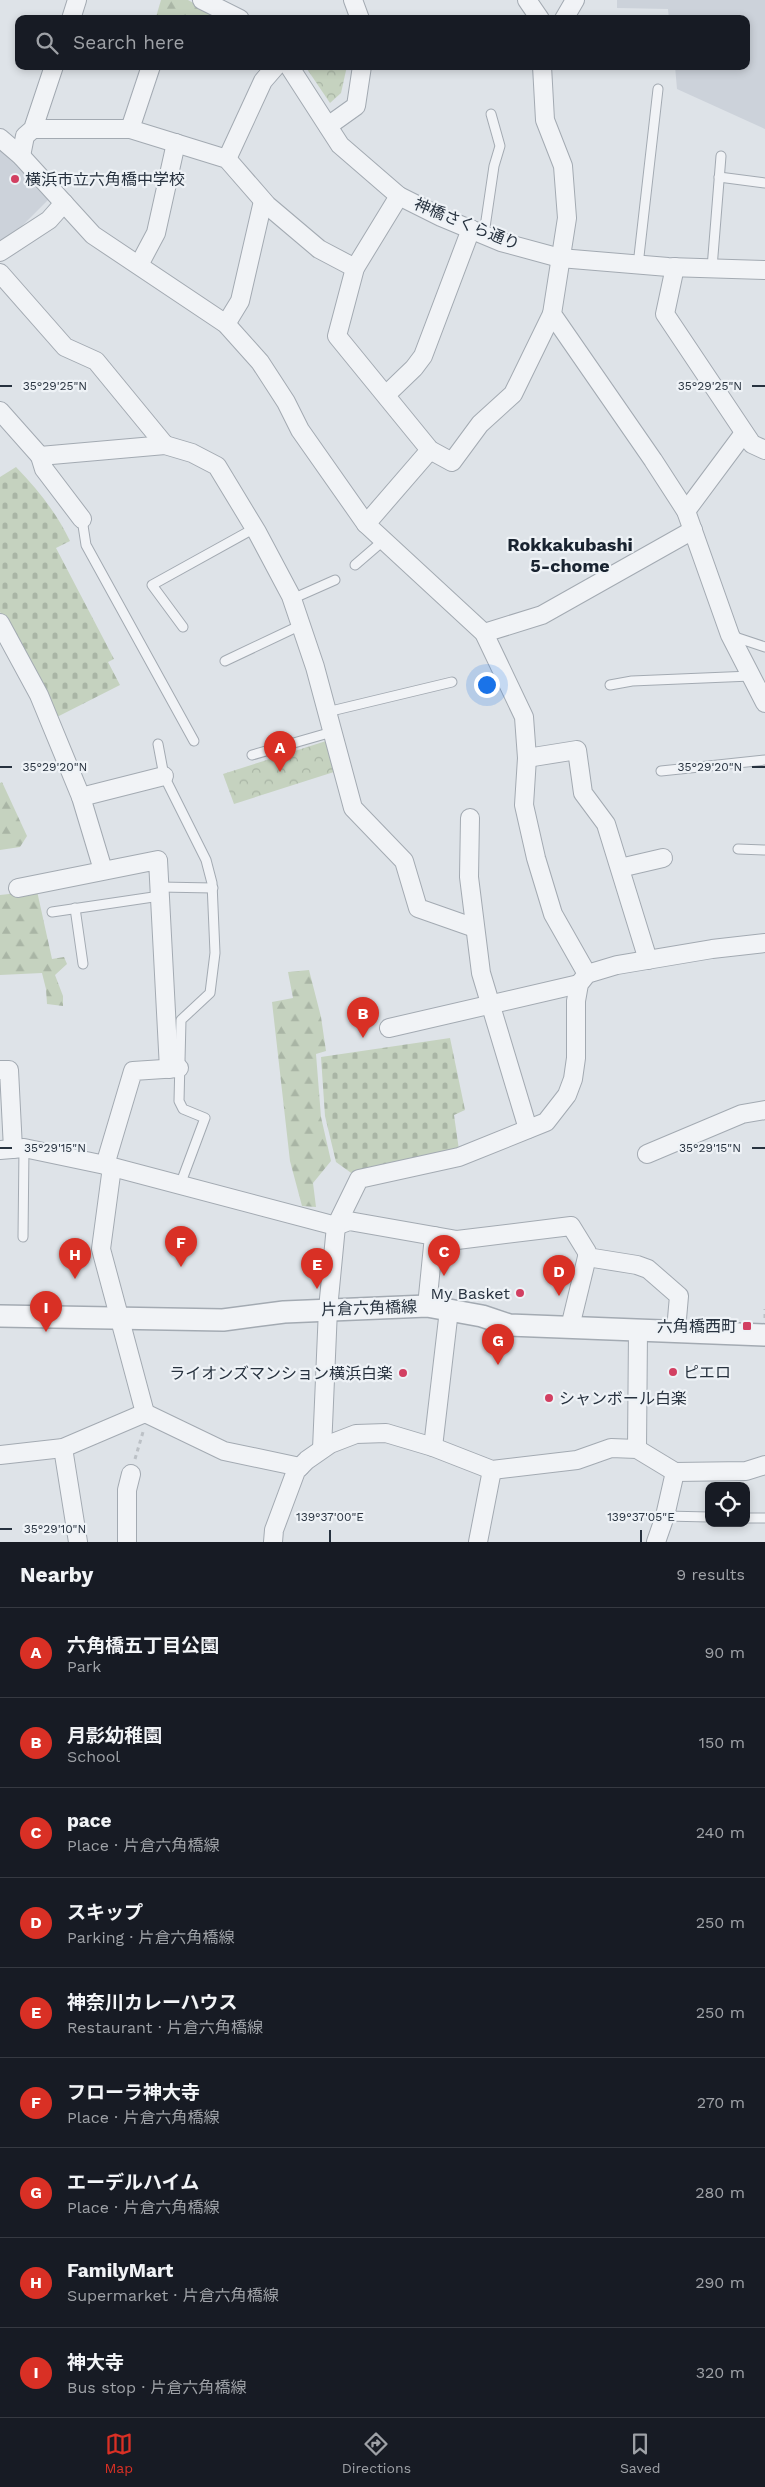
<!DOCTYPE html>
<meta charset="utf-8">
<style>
body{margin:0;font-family:"Work Sans","Noto Sans JP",sans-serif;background:#20242c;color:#f1f3f6}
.controls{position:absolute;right:15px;bottom:15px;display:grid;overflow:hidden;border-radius:10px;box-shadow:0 2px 8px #0003}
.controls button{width:45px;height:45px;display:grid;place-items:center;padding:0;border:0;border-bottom:1px solid #363941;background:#171b24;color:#f1f3f6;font:25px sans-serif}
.you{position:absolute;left:486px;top:684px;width:18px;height:18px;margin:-12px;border:4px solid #fff;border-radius:50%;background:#1a73e8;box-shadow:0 0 0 8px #1a73e833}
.badge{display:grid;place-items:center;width:32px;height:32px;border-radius:50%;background:#d93025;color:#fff;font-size:16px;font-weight:700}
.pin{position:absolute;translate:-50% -41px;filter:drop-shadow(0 1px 2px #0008)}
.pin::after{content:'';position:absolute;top:26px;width:18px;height:15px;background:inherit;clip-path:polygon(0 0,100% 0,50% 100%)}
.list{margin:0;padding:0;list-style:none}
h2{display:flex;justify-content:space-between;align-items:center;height:65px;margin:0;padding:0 20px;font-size:21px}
h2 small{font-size:16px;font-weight:400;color:#9ea1a6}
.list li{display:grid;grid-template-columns:32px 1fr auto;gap:15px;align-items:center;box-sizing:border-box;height:90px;padding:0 20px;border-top:1px solid #363941}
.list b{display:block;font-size:19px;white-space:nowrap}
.list p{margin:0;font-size:16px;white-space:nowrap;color:#9ea1a6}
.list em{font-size:16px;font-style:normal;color:#9ea1a6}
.icon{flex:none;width:28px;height:28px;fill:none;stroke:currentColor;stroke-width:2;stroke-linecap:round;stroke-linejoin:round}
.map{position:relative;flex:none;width:765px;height:1542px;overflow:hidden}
.search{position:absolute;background:#171b24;box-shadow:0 2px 8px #0003;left:15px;right:15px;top:15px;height:55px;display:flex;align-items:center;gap:12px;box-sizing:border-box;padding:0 18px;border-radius:10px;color:#9ea1a6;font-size:19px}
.sheet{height:875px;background:#171b24}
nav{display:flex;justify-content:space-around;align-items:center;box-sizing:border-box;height:70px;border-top:1px solid #363941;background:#171b24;font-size:14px;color:#9ea1a6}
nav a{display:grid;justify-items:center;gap:2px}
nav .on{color:#d93025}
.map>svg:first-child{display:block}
.built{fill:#ccd2da}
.forest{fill:url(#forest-firs)}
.cemetery{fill:url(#cemetery-stones)}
.park{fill:url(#park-crowns)}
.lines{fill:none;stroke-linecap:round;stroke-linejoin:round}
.service-casing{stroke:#a3aab2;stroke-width:11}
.minor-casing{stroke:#a3aab2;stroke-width:20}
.tertiary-casing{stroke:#a3aab2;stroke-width:24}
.path{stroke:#bcc1c6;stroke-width:3;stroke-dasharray:4 4;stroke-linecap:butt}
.service{stroke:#f1f3f6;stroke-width:9}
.minor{stroke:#f1f3f6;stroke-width:18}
.tertiary{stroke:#f1f3f6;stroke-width:21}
.ticks{fill:none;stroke:#27323f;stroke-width:2}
.poi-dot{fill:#d23f61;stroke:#eef2f6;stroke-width:2}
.labels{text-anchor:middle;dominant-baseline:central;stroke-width:4.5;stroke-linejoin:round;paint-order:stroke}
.poi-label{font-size:16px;fill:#27323f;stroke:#eef2f6;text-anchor:start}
.street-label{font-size:16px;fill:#27323f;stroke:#eef2f6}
.neighbourhood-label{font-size:18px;font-weight:bold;fill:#192330;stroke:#eef2f6}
.ticks-label{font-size:12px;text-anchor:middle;fill:#27323f;stroke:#eef2f6;stroke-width:4.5;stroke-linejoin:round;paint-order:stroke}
</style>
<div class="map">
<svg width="765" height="1542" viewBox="0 0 765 1542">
<defs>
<pattern id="forest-firs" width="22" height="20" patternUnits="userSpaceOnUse" patternTransform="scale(1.25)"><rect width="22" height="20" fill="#c5d2bf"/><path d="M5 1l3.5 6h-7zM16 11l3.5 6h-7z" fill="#a9b5a5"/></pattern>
<pattern id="cemetery-stones" width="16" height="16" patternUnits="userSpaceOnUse" patternTransform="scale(1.25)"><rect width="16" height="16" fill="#c5d2bf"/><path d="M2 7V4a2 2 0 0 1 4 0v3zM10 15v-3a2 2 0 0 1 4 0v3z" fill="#a9b5a5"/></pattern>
<pattern id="park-crowns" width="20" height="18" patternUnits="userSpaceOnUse" patternTransform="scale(1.25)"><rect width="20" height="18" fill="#c5d2bf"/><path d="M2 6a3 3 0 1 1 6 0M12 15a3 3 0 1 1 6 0" fill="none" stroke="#a9b5a5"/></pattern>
</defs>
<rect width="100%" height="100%" fill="#dee3e8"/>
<g class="built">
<polygon points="617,0 765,0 765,129 677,89 675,66 746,66 746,19 669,19 668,9 617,8"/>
<polygon points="0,148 13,157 48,200 20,228 0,241"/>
</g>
<g class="forest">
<polygon points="161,0 188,0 223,19 158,19 156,17"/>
<polygon points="2,782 27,836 20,847 0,850 0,783"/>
<polygon points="37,891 52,959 64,957 67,964 55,975 63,996 63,1006 47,1004 46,989 42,973 0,975 0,895"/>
<polygon points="309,970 321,1017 326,1051 316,1054 321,1117 331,1161 313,1183 316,1207 302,1206 290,1161 272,1002 293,998 288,972"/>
</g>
<g class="cemetery">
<path d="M16 467C38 490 56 512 70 541L56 548 114 659 108 662 120 685 55 718 0 612V477Z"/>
<polygon points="450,1038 465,1110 454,1115 459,1150 354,1175 336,1162 325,1116 321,1057"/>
</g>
<g class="park">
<polygon points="305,66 347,66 341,93 330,103"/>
<polygon points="326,741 337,771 234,804 223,774"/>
</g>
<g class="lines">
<defs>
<g id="service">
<polyline points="719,177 765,183"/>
<polyline points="484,234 494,166 500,146 491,114"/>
<polyline points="638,265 658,89"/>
<polyline points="712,268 721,156"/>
<polyline points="82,519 86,545 194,741"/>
<polyline points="355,565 384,540"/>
<polyline points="292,599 335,580"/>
<polyline points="183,627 152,585 255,528"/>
<polyline points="732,636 765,647"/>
<polyline points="225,661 301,625"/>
<polyline points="610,685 632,681 751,676"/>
<polyline points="327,712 452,682"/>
<polyline points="158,744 164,776 206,860 212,883 215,953 210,993 181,1020 179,1101 183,1109 205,1118 180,1185"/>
<polyline points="252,755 332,732"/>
<polyline points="661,771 765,760"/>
<polyline points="738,849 765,850"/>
<polyline points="160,887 213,888"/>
<polyline points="75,908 83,964"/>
<polyline points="52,912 160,896"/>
<polyline points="23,1237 24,1148"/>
<polyline points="665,1516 709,1517"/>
<polyline points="746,1518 765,1518"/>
</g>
<g id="minor">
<polyline points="202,0 240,19"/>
<polyline points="353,0 360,19"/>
<polyline points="527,0 540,19"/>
<polyline points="71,19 77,0"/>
<polyline points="564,19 575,0"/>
<polyline points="289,66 340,145 399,196 441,217 501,242 560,258 668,267 765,270"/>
<polyline points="542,66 545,120 563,166 567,218 552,314 653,460 686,511 730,635 765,703"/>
<polyline points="328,126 356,106 362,66"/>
<polyline points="33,129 130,129 227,159 267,205 319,249 355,268"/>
<polyline points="130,129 151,66"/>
<polyline points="0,138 21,156 93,235 226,324 260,362 286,402 300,430 366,524 484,633 524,717 527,758 524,805 536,858 553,914 587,974"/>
<polyline points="21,156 25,136 33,129 54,66"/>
<polyline points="227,159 263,81 276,66"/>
<polyline points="399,196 355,268 337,336 430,450 452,462 480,424 513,394 552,314"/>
<polyline points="0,252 49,220 64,203"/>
<polyline points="139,265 156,233 176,143"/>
<polyline points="675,267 665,314 752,444 765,450"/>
<polyline points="0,273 65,347 96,361 165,445"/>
<polyline points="226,324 240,301 263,201"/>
<polyline points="387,394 414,368 423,356 471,229"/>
<polyline points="0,411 40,456 165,445 192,453 217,466 257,532 291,596 315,667 353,808 404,861 418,908 475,928"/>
<polyline points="40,456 44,469 82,519"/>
<polyline points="686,511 744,433"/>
<polyline points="366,524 430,450"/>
<polyline points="0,623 39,695 81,797"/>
<polyline points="484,633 542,615 693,530"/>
<polyline points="527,758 577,750 583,793 606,824 648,960"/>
<polyline points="470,818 469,877 481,973 528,1129"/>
<polyline points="620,868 663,858"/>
<polyline points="103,870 81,797 164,776"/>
<polyline points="18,888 158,860 169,1069"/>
<polyline points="389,1028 579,984"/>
<polyline points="0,1070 9,1070 13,1149"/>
<polyline points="0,1150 24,1148 105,1165 336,1226 349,1221 457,1240 571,1226 587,1252 587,1257 637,1265 648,1269 679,1296 676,1330"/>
<polyline points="647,1154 742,1114 765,1110"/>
<polyline points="105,1165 133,1071 179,1068"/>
<polyline points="112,1167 101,1249 145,1413"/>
<polyline points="427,1306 434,1236"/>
<polyline points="570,1327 587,1257"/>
<polyline points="433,1447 449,1310"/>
<polyline points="63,1448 78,1542"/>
<polyline points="322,1449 328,1309 336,1226 359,1179 459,1157 546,1122 567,1095 573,1079 576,1058 576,1001 579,984 587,974 617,965 712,949 765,943"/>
<polyline points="637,1449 638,1330"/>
<polyline points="0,1455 63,1448 145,1413 224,1451 300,1467"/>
<polyline points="127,1542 127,1490 131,1474"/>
<polyline points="273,1542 274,1530 296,1471 307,1460 330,1444 356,1434 386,1433 433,1447 492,1470 577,1460 611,1448 637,1449 675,1472 746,1471 765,1465"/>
<polyline points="478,1542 492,1470"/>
<polyline points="656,1542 665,1516 675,1472"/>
</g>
<polyline id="tertiary" points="0,1316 223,1320 284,1312 427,1306 482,1316 509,1325 765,1335"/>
</defs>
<use href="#service" class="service-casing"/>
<use href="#minor" class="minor-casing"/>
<use href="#tertiary" class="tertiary-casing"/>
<g class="path">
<polyline points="765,1318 765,1309"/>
<polyline points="135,1459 143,1432"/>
</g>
<use href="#service" class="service"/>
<use href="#minor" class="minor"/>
<use href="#tertiary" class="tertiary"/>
</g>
<path class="ticks" d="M0 386H12M752 386H765M0 767H12M752 767H765M0 1148H12M752 1148H765M0 1529H12M330 1530V1542M641 1530V1542"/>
<g class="poi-dot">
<circle cx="15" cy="179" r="5"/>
<circle cx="520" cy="1293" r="5"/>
<rect x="742" y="1321" width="10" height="10" rx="2.5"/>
<circle cx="673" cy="1372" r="5"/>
<circle cx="403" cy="1373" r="5"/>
<circle cx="549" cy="1398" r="5"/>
</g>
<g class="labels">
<g class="poi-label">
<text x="25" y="179">横浜市立六角橋中学校</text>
<text x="510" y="1293" text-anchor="end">My Basket</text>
<text x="737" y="1326" text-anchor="end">六角橋西町</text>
<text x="683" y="1372">ピエロ</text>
<text x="393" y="1373" text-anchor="end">ライオンズマンション横浜白楽</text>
<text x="559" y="1398">シャンボール白楽</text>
</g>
<g class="street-label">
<text transform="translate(467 224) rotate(22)">神橋さくら通り</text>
<text transform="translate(369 1308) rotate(-2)">片倉六角橋線</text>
</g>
<g class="neighbourhood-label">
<text x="570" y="544">Rokkakubashi<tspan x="570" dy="21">5-chome</tspan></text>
</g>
</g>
<g class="ticks-label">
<text x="55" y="390">35°29'25"N</text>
<text x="710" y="390">35°29'25"N</text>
<text x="55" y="771">35°29'20"N</text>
<text x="710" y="771">35°29'20"N</text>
<text x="55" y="1152">35°29'15"N</text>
<text x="710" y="1152">35°29'15"N</text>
<text x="330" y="1521">139°37'00"E</text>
<text x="641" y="1521">139°37'05"E</text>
<text x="55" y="1533">35°29'10"N</text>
</g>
</svg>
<div class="controls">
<button><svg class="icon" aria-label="locate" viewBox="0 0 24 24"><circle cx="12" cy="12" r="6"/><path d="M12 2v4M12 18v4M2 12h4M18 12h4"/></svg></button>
</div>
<div class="you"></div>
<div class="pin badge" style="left:280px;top:772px">A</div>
<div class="pin badge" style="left:363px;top:1038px">B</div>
<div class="pin badge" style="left:444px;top:1276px">C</div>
<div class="pin badge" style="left:559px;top:1296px">D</div>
<div class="pin badge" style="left:317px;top:1289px">E</div>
<div class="pin badge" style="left:181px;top:1267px">F</div>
<div class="pin badge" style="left:498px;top:1365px">G</div>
<div class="pin badge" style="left:75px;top:1279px">H</div>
<div class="pin badge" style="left:46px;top:1332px">I</div>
<div class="search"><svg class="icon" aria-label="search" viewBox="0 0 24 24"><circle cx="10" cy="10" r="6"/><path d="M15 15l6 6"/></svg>Search here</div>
</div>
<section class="sheet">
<h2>Nearby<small>9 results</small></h2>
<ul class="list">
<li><span class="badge">A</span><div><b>六角橋五丁目公園</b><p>Park</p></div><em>90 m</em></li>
<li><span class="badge">B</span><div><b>月影幼稚園</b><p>School</p></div><em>150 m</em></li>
<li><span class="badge">C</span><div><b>pace</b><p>Place · 片倉六角橋線</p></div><em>240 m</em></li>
<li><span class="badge">D</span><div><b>スキップ</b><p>Parking · 片倉六角橋線</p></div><em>250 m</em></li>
<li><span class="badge">E</span><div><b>神奈川カレーハウス</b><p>Restaurant · 片倉六角橋線</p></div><em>250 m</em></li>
<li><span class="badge">F</span><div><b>フローラ神大寺</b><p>Place · 片倉六角橋線</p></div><em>270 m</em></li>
<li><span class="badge">G</span><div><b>エーデルハイム</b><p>Place · 片倉六角橋線</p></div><em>280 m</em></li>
<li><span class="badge">H</span><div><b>FamilyMart</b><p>Supermarket · 片倉六角橋線</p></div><em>290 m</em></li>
<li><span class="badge">I</span><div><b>神大寺</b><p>Bus stop · 片倉六角橋線</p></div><em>320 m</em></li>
</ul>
</section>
<nav>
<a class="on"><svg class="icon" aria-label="map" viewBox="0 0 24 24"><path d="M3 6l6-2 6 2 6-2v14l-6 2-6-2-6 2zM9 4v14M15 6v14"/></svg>Map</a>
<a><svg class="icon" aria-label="directions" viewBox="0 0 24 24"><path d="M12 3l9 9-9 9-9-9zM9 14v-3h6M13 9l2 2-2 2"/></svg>Directions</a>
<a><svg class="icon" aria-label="saved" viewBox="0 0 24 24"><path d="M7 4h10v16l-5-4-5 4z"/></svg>Saved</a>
</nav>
